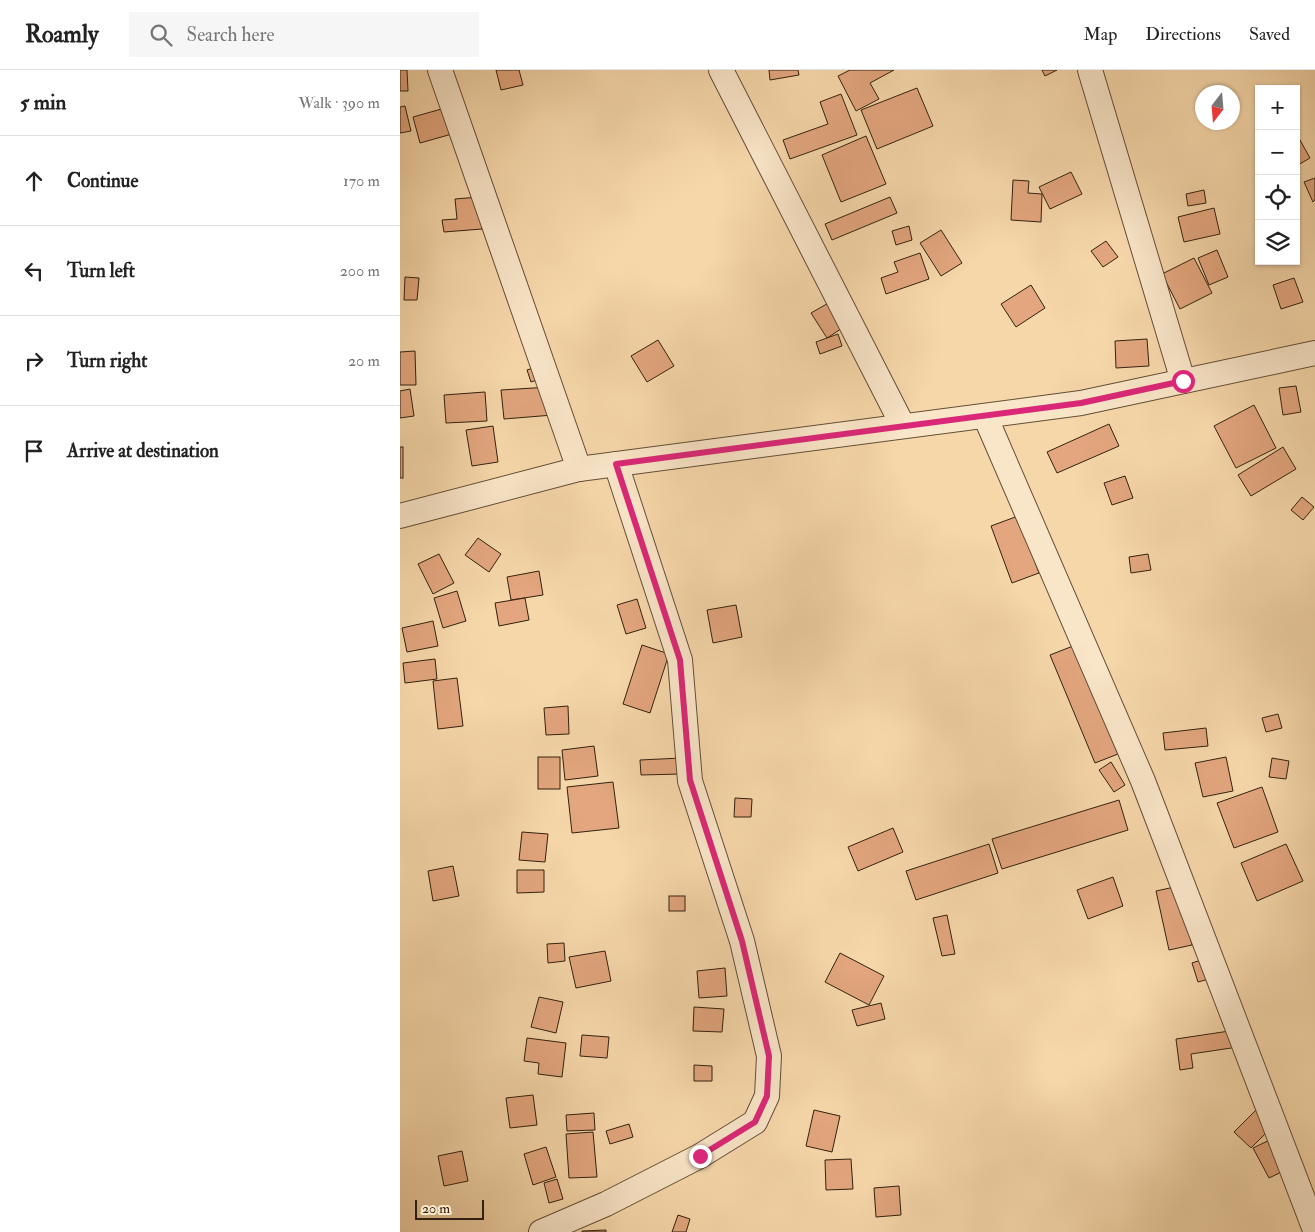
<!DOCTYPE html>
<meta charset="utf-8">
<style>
body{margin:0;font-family:"IM FELL Double Pica",serif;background:#f6f6f6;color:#222}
.controls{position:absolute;right:15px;top:15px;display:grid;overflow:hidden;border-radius:0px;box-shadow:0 1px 4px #0004}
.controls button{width:45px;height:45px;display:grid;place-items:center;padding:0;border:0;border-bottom:1px solid #e0e0e0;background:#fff;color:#222;font:25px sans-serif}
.compass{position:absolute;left:795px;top:15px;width:45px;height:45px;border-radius:50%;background:#fff;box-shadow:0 1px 4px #0004;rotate:196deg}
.scale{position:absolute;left:15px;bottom:12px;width:69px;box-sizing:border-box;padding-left:5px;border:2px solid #32210f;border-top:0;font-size:14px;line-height:18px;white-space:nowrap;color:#32210f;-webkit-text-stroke:4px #f9e5c8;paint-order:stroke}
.stop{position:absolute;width:15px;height:15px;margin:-11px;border:4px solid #db2777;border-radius:50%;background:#fff}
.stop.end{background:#db2777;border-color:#fff;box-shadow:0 1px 5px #0008}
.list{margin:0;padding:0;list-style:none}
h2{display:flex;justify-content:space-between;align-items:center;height:65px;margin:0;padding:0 20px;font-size:21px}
h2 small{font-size:16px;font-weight:400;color:#767676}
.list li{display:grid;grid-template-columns:32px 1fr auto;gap:15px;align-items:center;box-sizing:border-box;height:90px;padding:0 20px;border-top:1px solid #e0e0e0}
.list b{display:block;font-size:19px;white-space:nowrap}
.list em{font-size:16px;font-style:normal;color:#767676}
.icon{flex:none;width:28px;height:28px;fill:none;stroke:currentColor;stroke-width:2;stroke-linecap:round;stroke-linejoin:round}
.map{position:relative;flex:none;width:915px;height:1162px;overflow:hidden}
header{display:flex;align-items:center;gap:30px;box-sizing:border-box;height:70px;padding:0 25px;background:#fff;border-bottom:1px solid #e0e0e0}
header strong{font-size:24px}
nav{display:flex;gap:28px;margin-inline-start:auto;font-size:18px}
.search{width:350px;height:45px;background:#f6f6f6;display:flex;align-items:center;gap:12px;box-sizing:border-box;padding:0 18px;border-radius:0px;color:#767676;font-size:19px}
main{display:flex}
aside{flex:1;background:#fff}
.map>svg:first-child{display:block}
.building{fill:#e3a67e;stroke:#32210f}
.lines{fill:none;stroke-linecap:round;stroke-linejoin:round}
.minor-casing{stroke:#634e36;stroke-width:26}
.minor{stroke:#f9e5c8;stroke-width:24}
.route{stroke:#db2777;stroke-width:6}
</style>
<header>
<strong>Roamly</strong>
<div class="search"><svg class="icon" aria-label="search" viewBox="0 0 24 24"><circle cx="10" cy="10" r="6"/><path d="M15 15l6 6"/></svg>Search here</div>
<nav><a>Map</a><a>Directions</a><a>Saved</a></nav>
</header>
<main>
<aside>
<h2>5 min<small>Walk · 390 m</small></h2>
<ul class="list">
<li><svg class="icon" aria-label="ahead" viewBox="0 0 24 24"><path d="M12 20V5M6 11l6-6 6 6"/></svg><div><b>Continue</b></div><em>170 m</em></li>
<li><svg class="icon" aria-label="left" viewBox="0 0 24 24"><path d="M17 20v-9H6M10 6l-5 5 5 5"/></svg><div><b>Turn left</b></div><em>200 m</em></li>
<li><svg class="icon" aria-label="right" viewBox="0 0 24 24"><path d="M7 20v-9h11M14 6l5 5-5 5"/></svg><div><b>Turn right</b></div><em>20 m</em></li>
<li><svg class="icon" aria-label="arrive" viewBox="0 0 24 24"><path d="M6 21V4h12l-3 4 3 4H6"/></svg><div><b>Arrive at destination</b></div></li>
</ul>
</aside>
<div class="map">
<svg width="915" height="1162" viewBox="0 0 915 1162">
<rect width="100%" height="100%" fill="#f6d7aa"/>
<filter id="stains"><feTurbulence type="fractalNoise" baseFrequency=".004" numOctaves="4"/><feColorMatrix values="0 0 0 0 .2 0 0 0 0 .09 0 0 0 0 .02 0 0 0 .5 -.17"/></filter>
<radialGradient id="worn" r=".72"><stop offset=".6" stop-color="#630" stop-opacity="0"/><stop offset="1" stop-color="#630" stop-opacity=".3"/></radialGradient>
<g class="building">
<polygon points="0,0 7,0 8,21 0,21"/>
<polygon points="96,0 119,0 123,15 101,20"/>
<polygon points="369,0 398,0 399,5 370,10"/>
<polygon points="450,0 494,0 470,13 479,29 456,41 438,6"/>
<polygon points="642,0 657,0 645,6"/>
<polygon points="517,18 533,56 477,79 461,40"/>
<polygon points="441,24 457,65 390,89 383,70 428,54 420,32"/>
<polygon points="5,36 11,61 0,63 0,37"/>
<polygon points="45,38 52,64 20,73 13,47"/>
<polygon points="896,63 910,88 898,95 896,93"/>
<polygon points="466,66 486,114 441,132 422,85"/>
<polygon points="671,102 682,124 650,139 639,117"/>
<polygon points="915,108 915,130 913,132 904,112"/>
<polygon points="613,110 629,111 628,123 642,124 641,152 611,150"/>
<polygon points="804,120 806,133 788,136 786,124"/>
<polygon points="79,127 82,159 44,162 42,150 57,149 55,129"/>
<polygon points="490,127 497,143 432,170 425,154"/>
<polygon points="814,138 820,164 784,172 778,147"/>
<polygon points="509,156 512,170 496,175 492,161"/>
<polygon points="541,160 562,193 541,206 520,173"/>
<polygon points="706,171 718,187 703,197 691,181"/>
<polygon points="817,180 828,207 809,215 798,188"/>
<polygon points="520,183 529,209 486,224 481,208 498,202 494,192"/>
<polygon points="794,188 812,223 780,239 762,204"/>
<polygon points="5,207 19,208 17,230 4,230"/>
<polygon points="894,208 903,232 881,239 873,215"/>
<polygon points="631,215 645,238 616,257 601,234"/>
<polygon points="432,231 447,255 427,268 411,243"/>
<polygon points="438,264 442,276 420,284 416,272"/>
<polygon points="747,269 749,296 716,298 715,271"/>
<polygon points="258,270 274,296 247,312 231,286"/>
<polygon points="15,281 16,315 0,315 0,282"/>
<polygon points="145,294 149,306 131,312 127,300"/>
<polygon points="896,316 901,342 883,345 879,318"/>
<polygon points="150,317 153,345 104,349 101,320"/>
<polygon points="10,319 14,346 0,348 0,321"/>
<polygon points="85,322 87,351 46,353 44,325"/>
<polygon points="854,335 876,378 836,398 814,356"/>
<polygon points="709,354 719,376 657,403 647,382"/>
<polygon points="93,356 98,392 72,396 66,360"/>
<rect x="0" y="377" width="3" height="31"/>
<polygon points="883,377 896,399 851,426 838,405"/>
<polygon points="725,406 733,428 712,435 704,413"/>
<polygon points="902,427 914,437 903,450 891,440"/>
<polygon points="618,446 639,503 612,513 591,456"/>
<polygon points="78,468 101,484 89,502 65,485"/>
<polygon points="39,484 54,513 33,524 18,494"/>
<polygon points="748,484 751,500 731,503 729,487"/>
<polygon points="139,501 143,525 111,530 107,507"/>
<polygon points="57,521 66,551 43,558 34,528"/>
<polygon points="125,528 129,550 99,556 95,533"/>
<polygon points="237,529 246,558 226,564 217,535"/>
<polygon points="336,535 342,567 313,573 307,540"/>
<polygon points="33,551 38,576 7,582 2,558"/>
<polygon points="242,575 269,584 250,643 223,634"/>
<polygon points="673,576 718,684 695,693 650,585"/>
<polygon points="35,589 37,609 5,613 3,593"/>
<polygon points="57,608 63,656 38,659 33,611"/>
<polygon points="168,636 169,664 146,665 144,638"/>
<polygon points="878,644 882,658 866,662 862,648"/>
<polygon points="806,658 808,676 765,680 763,663"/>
<polygon points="194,676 198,706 165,710 162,680"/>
<rect x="138" y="687" width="22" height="32"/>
<polygon points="826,687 833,721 803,727 795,693"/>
<polygon points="281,688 281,704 241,705 240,690"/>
<polygon points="872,688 889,691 886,709 869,707"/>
<polygon points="711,692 725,715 714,722 699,700"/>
<polygon points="213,712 219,758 172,763 167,717"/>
<polygon points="862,717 878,762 834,778 817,733"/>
<polygon points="335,728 352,729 351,747 334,747"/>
<polygon points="719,730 728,760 602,799 592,769"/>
<polygon points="493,758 503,782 458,801 448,777"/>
<polygon points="122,762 148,764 145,792 119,790"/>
<polygon points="589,774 598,803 516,830 506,801"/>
<polygon points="886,774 903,811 857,831 841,793"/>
<polygon points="53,796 59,826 33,831 28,801"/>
<polygon points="117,800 144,800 144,822 117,823"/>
<polygon points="713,807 723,836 688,849 677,820"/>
<polygon points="779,816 792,875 769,880 756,821"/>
<rect x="269" y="826" width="16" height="15"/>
<polygon points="547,845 555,884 542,886 533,848"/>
<polygon points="164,873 165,891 148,893 147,874"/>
<polygon points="205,881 211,911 176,918 169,887"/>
<polygon points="440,883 484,906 469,935 425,912"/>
<polygon points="810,887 816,907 798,912 792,893"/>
<polygon points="325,898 327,926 299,928 297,901"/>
<polygon points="139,927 163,932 156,963 131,957"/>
<polygon points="481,933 485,949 457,956 452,940"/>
<polygon points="294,937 324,939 322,962 293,961"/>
<polygon points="836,960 838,977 791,984 793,998 780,1000 776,969"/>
<polygon points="182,965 209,967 207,988 180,986"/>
<polygon points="127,968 166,973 162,1007 138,1004 139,993 124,991"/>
<polygon points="294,995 312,996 312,1011 294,1011"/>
<polygon points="133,1025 137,1055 110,1058 106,1028"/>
<polygon points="861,1035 878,1051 851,1078 834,1062"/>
<polygon points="414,1040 440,1046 432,1082 406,1076"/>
<polygon points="194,1043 195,1060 167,1061 166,1045"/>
<polygon points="229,1054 233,1067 210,1074 206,1061"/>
<polygon points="193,1062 197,1107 169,1108 166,1064"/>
<polygon points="876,1067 892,1097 869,1108 853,1078"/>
<polygon points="146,1077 156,1107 133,1115 124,1084"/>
<polygon points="62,1081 68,1111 44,1116 38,1086"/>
<polygon points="451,1089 453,1119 426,1120 425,1090"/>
<polygon points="157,1109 163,1129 149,1133 144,1113"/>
<polygon points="499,1116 501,1145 476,1147 474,1118"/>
<polygon points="278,1145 290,1149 286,1162 272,1162"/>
<polygon points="206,1160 206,1162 182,1162 182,1161"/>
</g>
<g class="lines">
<defs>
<g id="minor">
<polyline points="40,0 179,399"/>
<polyline points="321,0 503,356"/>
<polyline points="690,0 783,311"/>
<polyline points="585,346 743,711 915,1160"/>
<polyline points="0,446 179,399 681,333 915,283"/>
<polyline points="141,1162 206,1134 300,1086 355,1052 367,1026 369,986 342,871 290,711 280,590 216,394"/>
</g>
</defs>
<use href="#minor" class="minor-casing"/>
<use href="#minor" class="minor"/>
</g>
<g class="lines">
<polyline class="route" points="300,1086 355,1052 367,1026 369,986 342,871 290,710 280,590 216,394 681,333 783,311"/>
</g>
<rect width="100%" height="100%" filter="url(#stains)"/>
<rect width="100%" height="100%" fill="url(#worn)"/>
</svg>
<div class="controls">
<button>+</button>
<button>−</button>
<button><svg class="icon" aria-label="locate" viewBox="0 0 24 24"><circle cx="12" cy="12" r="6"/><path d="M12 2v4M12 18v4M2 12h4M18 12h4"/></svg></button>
<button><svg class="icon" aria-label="layers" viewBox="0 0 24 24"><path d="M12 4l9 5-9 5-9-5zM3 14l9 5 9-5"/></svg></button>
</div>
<svg class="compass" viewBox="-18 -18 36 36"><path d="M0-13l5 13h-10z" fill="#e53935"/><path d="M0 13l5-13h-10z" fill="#767676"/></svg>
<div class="scale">20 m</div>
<div class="stop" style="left:783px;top:311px"></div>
<div class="stop end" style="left:300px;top:1086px"></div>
</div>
</main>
